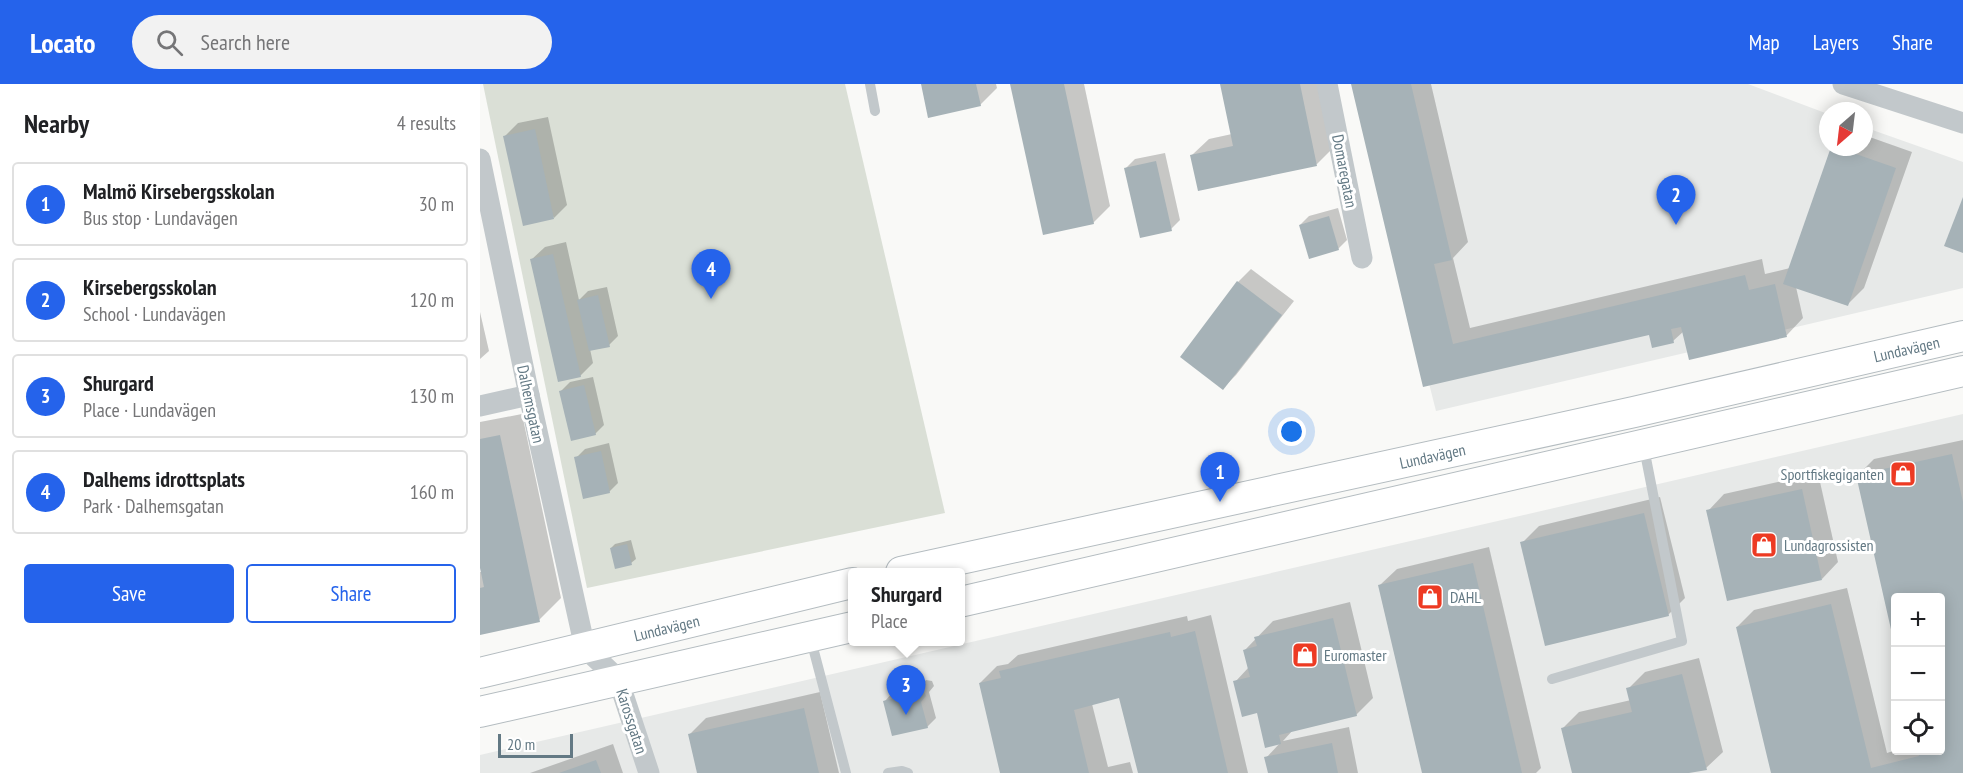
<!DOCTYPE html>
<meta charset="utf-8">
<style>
body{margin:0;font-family:"PT Sans Narrow",sans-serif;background:#f2f2f2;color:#202124}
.controls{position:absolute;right:18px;bottom:18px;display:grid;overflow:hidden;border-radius:6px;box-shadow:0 3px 15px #0003}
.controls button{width:54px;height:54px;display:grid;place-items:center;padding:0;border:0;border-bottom:2px solid #e0e0e0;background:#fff;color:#202124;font:30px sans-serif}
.compass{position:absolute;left:1339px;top:18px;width:54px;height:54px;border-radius:50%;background:#fff;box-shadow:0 3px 15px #0003;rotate:208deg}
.scale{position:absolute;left:18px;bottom:15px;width:75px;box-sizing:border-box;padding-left:6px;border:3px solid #637984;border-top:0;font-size:16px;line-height:21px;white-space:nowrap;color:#637984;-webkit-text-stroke:4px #fff;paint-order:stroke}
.you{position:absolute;left:812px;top:348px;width:21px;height:21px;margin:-15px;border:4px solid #fff;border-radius:50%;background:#1a73e8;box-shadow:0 0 0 9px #1a73e833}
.badge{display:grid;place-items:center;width:39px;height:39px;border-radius:50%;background:#2563eb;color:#fff;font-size:20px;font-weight:700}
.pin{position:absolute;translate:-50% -50px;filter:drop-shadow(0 2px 3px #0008)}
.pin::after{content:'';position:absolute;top:32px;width:21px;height:18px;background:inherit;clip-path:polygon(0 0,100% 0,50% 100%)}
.popup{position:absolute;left:368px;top:484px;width:117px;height:78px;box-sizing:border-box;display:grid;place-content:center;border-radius:6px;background:#fff;filter:drop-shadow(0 2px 4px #0005);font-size:20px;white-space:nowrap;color:#757577}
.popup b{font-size:22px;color:#202124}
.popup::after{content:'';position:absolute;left:50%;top:100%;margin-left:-12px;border:12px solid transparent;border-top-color:#fff}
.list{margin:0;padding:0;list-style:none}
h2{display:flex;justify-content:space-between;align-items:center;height:78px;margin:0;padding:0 24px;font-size:26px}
h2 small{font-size:20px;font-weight:400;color:#757577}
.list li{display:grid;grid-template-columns:39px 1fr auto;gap:18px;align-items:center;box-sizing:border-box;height:84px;margin:0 12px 12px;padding:0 12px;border:2px solid #e0e0e0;border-radius:6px}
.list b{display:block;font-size:22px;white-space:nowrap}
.list p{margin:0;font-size:20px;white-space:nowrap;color:#757577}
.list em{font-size:20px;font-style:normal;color:#757577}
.actions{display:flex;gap:12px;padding:18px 24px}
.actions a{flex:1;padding:14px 0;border:2px solid #2563eb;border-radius:6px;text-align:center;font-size:21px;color:#2563eb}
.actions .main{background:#2563eb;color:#fff}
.icon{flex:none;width:33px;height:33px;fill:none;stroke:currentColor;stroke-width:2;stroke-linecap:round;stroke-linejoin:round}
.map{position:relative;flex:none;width:1483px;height:689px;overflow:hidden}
header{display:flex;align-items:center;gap:36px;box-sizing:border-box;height:84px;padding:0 30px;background:#2563eb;color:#fff}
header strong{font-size:28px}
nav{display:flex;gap:33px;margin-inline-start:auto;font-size:21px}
.search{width:420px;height:54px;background:#f2f2f2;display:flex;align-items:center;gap:15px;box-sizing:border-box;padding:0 21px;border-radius:33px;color:#757577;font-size:22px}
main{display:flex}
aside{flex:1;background:#fff}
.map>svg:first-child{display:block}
.built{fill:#e7e9e8;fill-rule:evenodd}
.green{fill:#dadfd6}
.shadow{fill:#0003;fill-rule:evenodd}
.building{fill:#a6b2b7}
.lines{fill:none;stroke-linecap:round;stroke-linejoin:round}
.secondary-casing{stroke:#b4bcc0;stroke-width:32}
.service{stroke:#c2c8cb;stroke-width:10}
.minor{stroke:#c2c8cb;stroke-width:21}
.secondary{stroke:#fff;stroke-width:30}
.labels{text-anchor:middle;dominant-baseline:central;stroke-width:6;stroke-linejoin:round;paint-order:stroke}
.street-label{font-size:16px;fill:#637984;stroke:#fff}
.poi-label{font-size:16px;fill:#637984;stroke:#fff;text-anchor:start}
</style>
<header>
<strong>Locato</strong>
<div class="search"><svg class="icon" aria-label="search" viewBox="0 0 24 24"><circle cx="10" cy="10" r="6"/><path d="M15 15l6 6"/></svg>Search here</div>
<nav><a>Map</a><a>Layers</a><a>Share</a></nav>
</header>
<main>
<aside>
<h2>Nearby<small>4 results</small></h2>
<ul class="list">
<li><span class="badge">1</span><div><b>Malmö Kirsebergsskolan</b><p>Bus stop · Lundavägen</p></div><em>30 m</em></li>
<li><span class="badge">2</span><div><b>Kirsebergsskolan</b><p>School · Lundavägen</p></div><em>120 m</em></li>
<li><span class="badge">3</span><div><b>Shurgard</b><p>Place · Lundavägen</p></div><em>130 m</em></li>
<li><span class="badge">4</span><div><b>Dalhems idrottsplats</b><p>Park · Dalhemsgatan</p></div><em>160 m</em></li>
</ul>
<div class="actions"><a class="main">Save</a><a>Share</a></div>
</aside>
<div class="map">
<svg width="1483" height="689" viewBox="0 0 1483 689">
<rect width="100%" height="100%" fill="#f9f9f7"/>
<g class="built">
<polygon points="873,0 1268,0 1348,30 1348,63 1384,63 1384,43 1483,78 1483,204 956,327"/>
<path d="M1483 330V689H0V671ZM1416 514H1460V666H1416Z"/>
</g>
<polygon class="green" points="3,0 365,0 465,429 107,504"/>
<g class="shadow">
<polygon points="443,0 516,0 517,4 500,21"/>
<polygon points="532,0 604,0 630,122 613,139"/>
<polygon points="741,0 840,0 853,64 837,80 712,71 729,55 752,50"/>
<polygon points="873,0 951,0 988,158 973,174 990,244 1282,175 1285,190 1310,184 1352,63 1384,63 1384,51 1432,68 1384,204 1367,221 1316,203 1323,234 1307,251 1204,247 1193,257 1170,249 944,302"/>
<polygon points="68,33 87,121 74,134 25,52 38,39"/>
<polygon points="685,69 700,136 691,145 646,84 655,75"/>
<polygon points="858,124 867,156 858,165 820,141 829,132"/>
<polygon points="86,158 99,216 108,207 127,203 138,252 129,261 110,265 113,279 100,292 51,176 65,163"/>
<polygon points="771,185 814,217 756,291 743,304 758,198"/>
<polygon points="0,228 9,267 0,275"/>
<polygon points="113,293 124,341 115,350 81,307 90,298"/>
<polygon points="42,330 81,514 59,536 0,550 0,488 2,488 0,477 0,338"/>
<polygon points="1483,356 1483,689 1293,689 1257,543 1274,526 1367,504 1407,669 1416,666 1460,666 1460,514 1416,514 1416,560 1377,392 1394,375"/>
<polygon points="129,359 138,399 129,408 96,374 105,365"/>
<polygon points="1338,389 1358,478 1342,495 1228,427 1244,410"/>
<polygon points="1180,413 1205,514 1188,531 1042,459 1059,442"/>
<polygon points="151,456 156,475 151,479 131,464 135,460"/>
<polygon points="1009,463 1061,684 1056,689 944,689 900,501 917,485"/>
<polygon points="870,518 893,614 876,631 813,646 803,657 869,643 878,689 789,689 786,674 800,659 755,598 769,583 765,566 793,537"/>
<polygon points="731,531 768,689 659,689 640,613 612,620 628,683 650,678 653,689 521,689 500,599 517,582 528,580 538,571 707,532 708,537"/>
<polygon points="1219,574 1243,668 1226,684 1200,689 1093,689 1082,645 1099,628 1151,616 1148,605 1165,588"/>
<path d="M446 596 452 597 454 602 449 608 456 634 447 643 405 617 413 608 441 602ZM440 606V609L413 616V613Z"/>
<polygon points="340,608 359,689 218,689 209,651 226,634"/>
<polygon points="133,660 143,689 50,689"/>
</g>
<g class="building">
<polygon points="441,0 496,0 501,22 448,34"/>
<polygon points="530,0 584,0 614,140 563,151"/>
<polygon points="740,0 820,0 837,82 718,107 710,71 753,62"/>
<polygon points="871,0 931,0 972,176 954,180 973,260 1265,191 1269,206 1295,200 1307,253 1209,276 1201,243 1191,245 1194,259 1172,264 1169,251 943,303"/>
<polygon points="55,45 74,135 43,142 23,52"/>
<polygon points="1351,63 1356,63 1416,84 1368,222 1303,200"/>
<polygon points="676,77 692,147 660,154 644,84"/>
<polygon points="1483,113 1483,169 1464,162"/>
<polygon points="849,132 859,166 829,175 819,141"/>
<polygon points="73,170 101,293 78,298 50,175"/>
<polygon points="757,197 802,231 743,306 700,273"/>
<polygon points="118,211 130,263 109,267 97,216"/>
<polygon points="104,301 116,351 91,357 79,307"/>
<polygon points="20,351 60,538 0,551 0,504 4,503 0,484 0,355"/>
<polygon points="121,367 130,409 103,415 94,373"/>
<polygon points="1472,370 1483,418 1483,689 1291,689 1256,543 1351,520 1391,684 1439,672 1438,666 1460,666 1460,514 1416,514 1415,563 1376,391"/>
<polygon points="1322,405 1342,496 1247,517 1226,426"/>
<polygon points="1164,429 1189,532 1065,562 1040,458"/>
<polygon points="147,460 152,481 135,485 130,464"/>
<polygon points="993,479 1042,689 942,689 898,501"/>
<polygon points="853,534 877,632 799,651 801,660 785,664 777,629 762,633 753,597 770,593 763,566 777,562 774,553"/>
<polygon points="715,547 748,689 658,689 639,614 594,626 609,689 520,689 499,599 521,594 519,587 690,548 691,553"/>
<polygon points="1202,590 1227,686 1209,689 1092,689 1081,644 1152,628 1146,604"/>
<polygon points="436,604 443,605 446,612 441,618 448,644 412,652 403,617 433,609"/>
<polygon points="324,624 339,689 217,689 208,650"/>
<polygon points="852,659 858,689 788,689 784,673"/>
<polygon points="116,676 121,689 79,689"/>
</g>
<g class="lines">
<defs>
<g id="secondary">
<path id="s1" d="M421 488 1154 328 1483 252"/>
<polyline points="480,518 1483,287"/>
<path id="s2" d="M0 589 372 499"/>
<polyline points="0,628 372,543"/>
</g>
</defs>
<use href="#secondary" class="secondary-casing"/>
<g class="service">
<polyline points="390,0 395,27"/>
<polyline points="331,556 366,689"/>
<polyline points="1072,595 1202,557 1164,364"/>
<polyline points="408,689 422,687 428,689"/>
</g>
<g class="minor">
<polyline points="847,0 882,174"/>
<polyline points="1363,0 1483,39"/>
<polyline points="0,75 49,311 105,564 138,595 169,689"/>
<polyline points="0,322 49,311"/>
</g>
<use href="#secondary" class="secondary"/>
</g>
<defs>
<symbol id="shop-square" viewBox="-11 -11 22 22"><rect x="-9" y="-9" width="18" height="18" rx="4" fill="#ed3a23" stroke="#fff"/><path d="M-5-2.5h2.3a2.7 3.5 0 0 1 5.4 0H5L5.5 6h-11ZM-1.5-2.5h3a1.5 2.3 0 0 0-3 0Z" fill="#fff"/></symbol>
</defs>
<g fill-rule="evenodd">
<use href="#shop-square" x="1408" y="375" width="30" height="30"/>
<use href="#shop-square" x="1269" y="446" width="30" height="30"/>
<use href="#shop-square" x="935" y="498" width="30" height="30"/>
<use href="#shop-square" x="810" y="556" width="30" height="30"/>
</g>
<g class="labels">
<g class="street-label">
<text transform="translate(865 87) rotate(79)">Domaregatan</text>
<text stroke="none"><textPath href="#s1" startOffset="1030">Lundavägen</textPath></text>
<text transform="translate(51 320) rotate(78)">Dalhemsgatan</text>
<text stroke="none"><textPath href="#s1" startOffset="544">Lundavägen</textPath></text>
<text stroke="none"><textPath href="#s2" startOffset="192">Lundavägen</textPath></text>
<text transform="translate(152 637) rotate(72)">Karossgatan</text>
</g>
<g class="poi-label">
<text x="1404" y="390" text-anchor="end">Sportfiskegiganten</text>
<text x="1304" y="461">Lundagrossisten</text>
<text x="970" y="513">DAHL</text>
<text x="844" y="571">Euromaster</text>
</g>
</g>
</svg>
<div class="controls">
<button>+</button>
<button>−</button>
<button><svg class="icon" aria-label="locate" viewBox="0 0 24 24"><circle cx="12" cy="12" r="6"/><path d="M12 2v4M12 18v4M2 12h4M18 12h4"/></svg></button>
</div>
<svg class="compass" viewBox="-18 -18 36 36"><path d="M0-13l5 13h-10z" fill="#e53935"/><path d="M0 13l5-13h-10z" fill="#757577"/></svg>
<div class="scale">20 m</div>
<div class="you"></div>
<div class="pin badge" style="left:740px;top:418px">1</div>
<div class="pin badge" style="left:1196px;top:141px">2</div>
<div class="pin badge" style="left:426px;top:631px">3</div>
<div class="popup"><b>Shurgard</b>Place</div>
<div class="pin badge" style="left:231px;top:215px">4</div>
</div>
</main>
